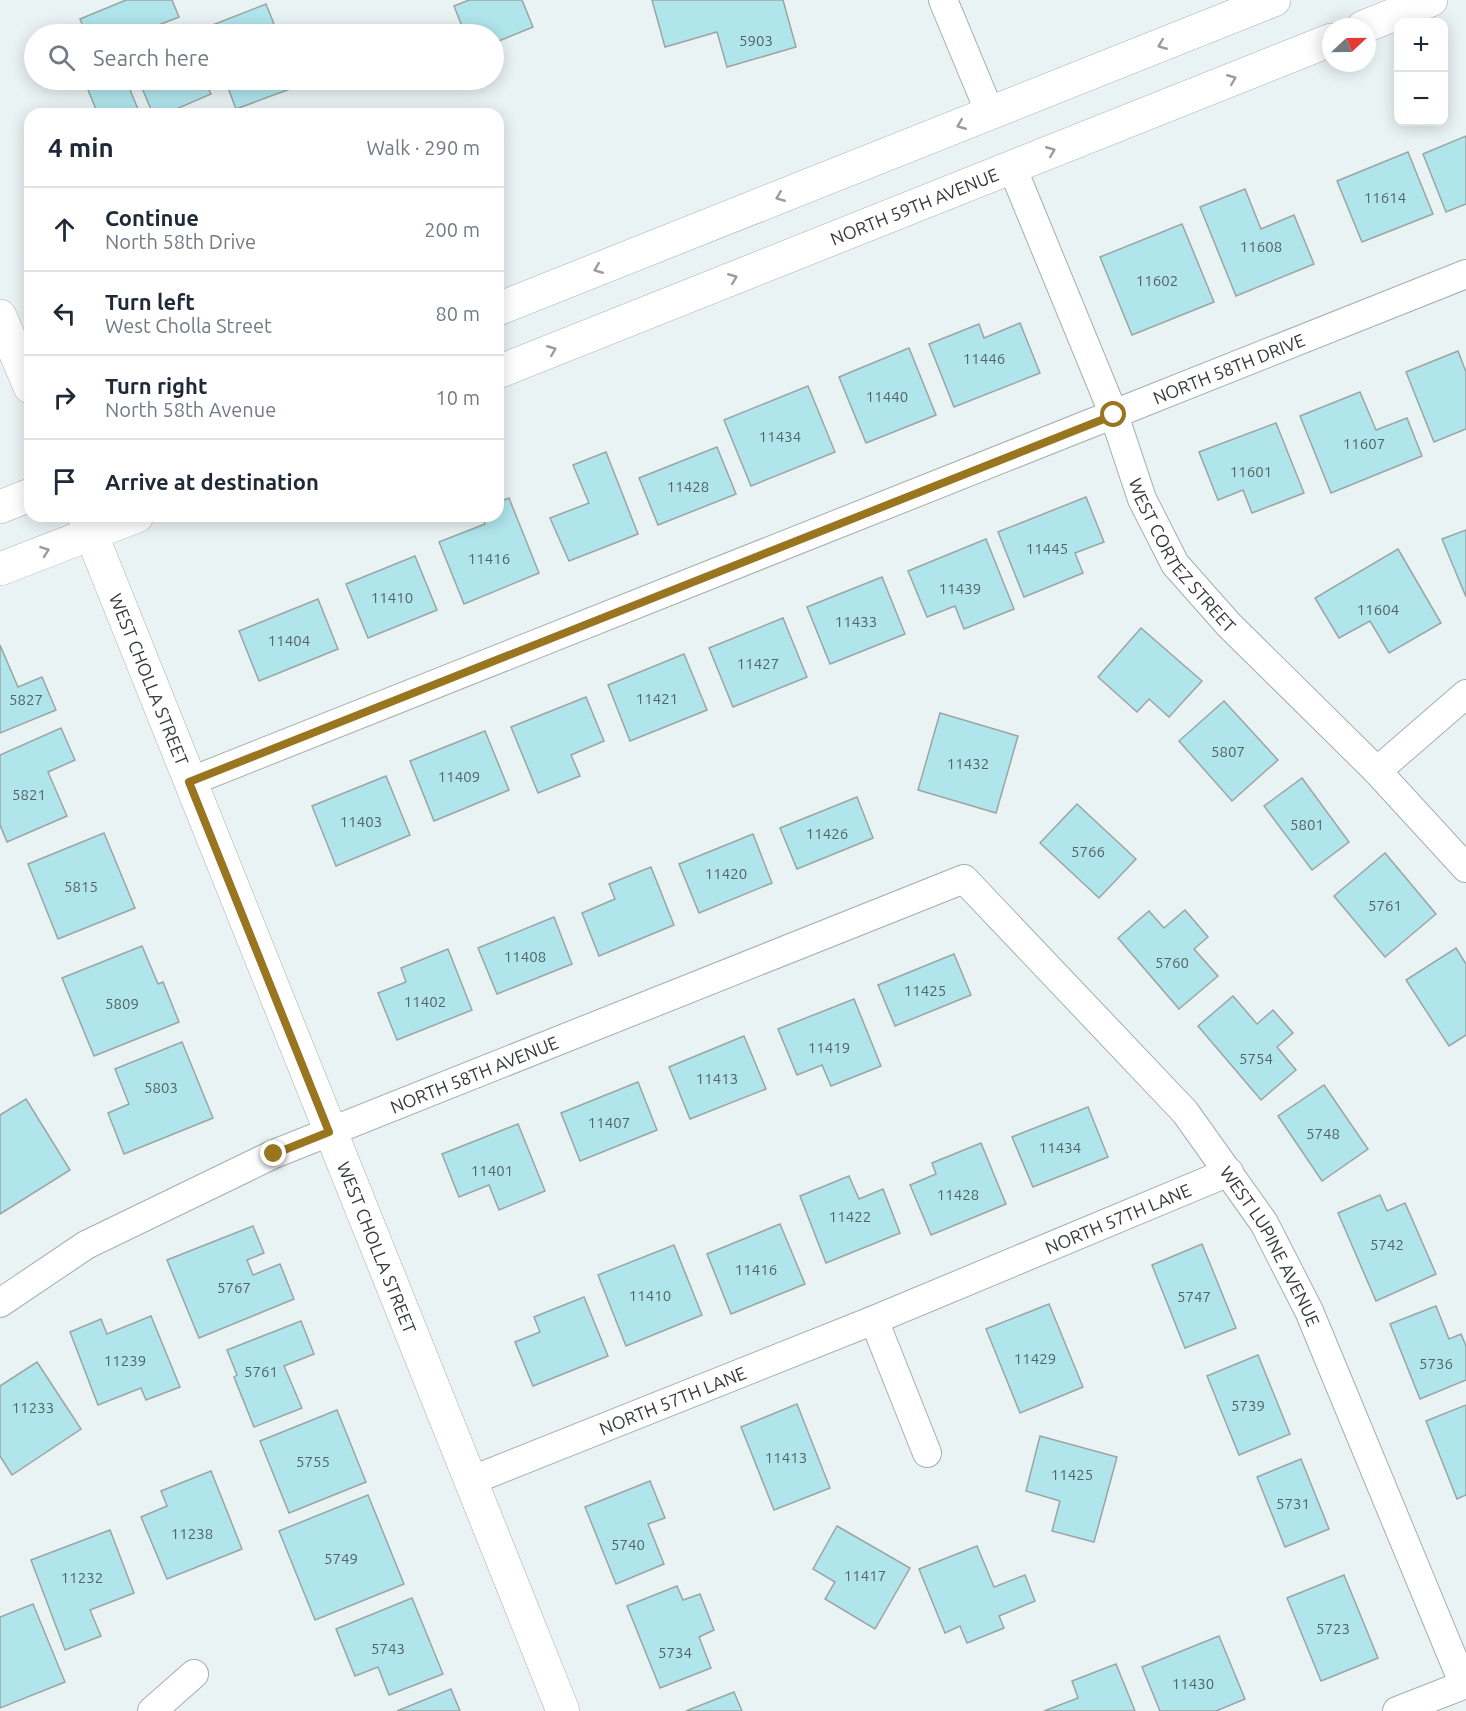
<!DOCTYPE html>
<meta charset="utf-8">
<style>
body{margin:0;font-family:Ubuntu,sans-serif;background:#f2f2f3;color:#1f2937}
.controls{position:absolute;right:18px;top:18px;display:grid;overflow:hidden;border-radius:12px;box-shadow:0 3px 15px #0003}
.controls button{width:54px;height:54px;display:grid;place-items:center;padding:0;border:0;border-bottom:2px solid #e0e1e3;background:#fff;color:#1f2937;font:30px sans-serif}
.compass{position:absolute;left:1322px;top:18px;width:54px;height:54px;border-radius:50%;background:#fff;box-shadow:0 3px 15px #0003;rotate:68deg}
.stop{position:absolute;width:18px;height:18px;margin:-14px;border:4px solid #99751f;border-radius:50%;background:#fff}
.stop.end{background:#99751f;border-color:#fff;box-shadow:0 2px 6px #0008}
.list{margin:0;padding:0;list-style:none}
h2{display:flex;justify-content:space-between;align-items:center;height:78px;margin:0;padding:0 24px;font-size:26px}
h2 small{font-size:20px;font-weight:400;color:#747a83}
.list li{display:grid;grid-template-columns:39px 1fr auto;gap:18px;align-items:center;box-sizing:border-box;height:84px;padding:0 24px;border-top:2px solid #e0e1e3}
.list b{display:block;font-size:22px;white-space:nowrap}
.list p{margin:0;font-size:20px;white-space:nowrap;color:#747a83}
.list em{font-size:20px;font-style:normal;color:#747a83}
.icon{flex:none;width:33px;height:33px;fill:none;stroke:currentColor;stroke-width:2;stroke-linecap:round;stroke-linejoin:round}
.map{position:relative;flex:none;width:1466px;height:1711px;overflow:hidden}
.search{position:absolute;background:#fff;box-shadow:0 3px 15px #0003;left:24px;top:24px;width:480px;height:66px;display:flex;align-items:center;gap:15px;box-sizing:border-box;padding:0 21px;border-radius:33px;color:#747a83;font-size:22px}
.panel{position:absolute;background:#fff;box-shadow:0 3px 15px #0003;left:24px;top:108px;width:480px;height:414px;border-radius:18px}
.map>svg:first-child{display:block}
.building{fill:#b0e5ec;stroke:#9ca5a6;stroke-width:1.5}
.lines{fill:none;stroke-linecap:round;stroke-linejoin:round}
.street-casing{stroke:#a5aeaf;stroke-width:30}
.secondary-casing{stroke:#a5aeaf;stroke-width:34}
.street{stroke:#fff;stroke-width:28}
.secondary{stroke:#fff;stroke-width:33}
.oneway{stroke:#9a9c9c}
.route{stroke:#99751f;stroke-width:8}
.labels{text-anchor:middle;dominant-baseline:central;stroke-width:5;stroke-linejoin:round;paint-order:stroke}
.number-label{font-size:15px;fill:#546466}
.street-label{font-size:18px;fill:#36393a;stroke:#eaf3f4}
</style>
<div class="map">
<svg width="1466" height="1711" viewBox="0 0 1466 1711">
<rect width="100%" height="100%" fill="#eaf3f4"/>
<g class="building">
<polygon points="126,0 172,0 179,17 136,34 86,34 80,19"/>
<polygon points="469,0 522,0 533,27 494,43 494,34 465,34 454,6"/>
<polygon points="652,0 783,0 796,47 727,67 717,32 665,47"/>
<polygon points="266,4 278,34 208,34 205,28"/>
<polygon points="114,80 126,80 140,114 98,114 88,90"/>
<polygon points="142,80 204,80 211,94 165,114 153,114 139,81"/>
<polygon points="225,80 295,80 298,86 236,109"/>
<polygon points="1466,136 1466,204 1446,212 1423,154"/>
<polygon points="1408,152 1433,214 1362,242 1337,181"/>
<polygon points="1245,189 1261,229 1294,215 1314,264 1236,296 1200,207"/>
<polygon points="1182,224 1214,302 1132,335 1100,257"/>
<polygon points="1020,323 1040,373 954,407 929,344 979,324 984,338"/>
<polygon points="909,348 936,415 866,443 839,377"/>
<polygon points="1458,351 1466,372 1466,429 1434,442 1406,372"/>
<polygon points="808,386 835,452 751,486 724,420"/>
<polygon points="1360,392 1376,430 1407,418 1422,456 1331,493 1300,416"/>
<polygon points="1276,423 1304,493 1252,513 1243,490 1218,500 1199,452"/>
<polygon points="717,447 736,494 658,525 639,478"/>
<polygon points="606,452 638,534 569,561 550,518 589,503 573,465"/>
<polygon points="1086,497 1104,542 1075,553 1083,573 1024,597 998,532"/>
<polygon points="509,498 539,573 464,604 439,542 485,524 482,516 498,516 498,502"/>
<polygon points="1466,530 1466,597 1442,539"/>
<polygon points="986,539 1014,609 964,629 955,606 927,617 908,571"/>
<polygon points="1398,549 1441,623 1389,653 1370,621 1339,638 1315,598"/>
<polygon points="415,556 437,610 368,638 346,584"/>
<polygon points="882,577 905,634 830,664 807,607"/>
<polygon points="318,599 338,649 259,681 239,631"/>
<polygon points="783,618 807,677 733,707 709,648"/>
<polygon points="1141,628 1202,681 1169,717 1149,699 1137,712 1098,677"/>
<polygon points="0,645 18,687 42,677 56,710 0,733"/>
<polygon points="684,654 707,710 630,741 608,685"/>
<polygon points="586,697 604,741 571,755 580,776 538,793 511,727"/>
<polygon points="1224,701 1278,760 1232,801 1179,741"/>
<polygon points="940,713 1018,736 996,813 918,790"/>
<polygon points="61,728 75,760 48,772 67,816 7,842 0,825 0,755"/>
<polygon points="485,731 509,790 434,821 410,761"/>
<polygon points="386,776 410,835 336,866 312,806"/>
<polygon points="1302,778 1349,842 1312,870 1264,806"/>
<polygon points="857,797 873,838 797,869 780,828"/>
<polygon points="1077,804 1136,859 1099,898 1040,843"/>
<polygon points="104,833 135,908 58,939 28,864"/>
<polygon points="753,834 772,883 699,913 679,864"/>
<polygon points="1385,853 1436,914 1385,957 1334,896"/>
<polygon points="651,867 674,925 599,956 582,913 615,899 609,884"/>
<polygon points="1185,910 1208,937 1194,949 1218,976 1179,1009 1118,938 1149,911 1164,928"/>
<polygon points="554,917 572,964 497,994 478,948"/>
<polygon points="142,946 158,984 163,982 179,1022 94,1056 62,978"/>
<polygon points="1456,948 1466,964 1466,1035 1449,1046 1406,980"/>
<polygon points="448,949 472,1010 397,1040 378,993 406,982 401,968"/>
<polygon points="954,954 971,995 895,1026 878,985"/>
<polygon points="1233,996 1257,1024 1273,1010 1293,1033 1277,1047 1296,1070 1261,1100 1198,1026"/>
<polygon points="854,999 881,1066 831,1086 822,1065 797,1075 778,1029"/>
<polygon points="744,1036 766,1089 690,1119 669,1067"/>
<polygon points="182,1042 213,1118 124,1154 108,1113 129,1104 115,1069"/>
<polygon points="638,1082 657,1130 580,1161 561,1113"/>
<polygon points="1324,1085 1368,1149 1322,1181 1278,1116"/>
<polygon points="26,1099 70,1170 0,1214 0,1115"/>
<polygon points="1088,1107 1108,1157 1033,1187 1012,1137"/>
<polygon points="518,1124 545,1191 499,1210 489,1185 459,1197 442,1154"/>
<polygon points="981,1143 1006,1204 931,1235 910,1185 936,1174 932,1163"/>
<polygon points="849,1176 859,1199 883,1189 900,1233 826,1263 800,1196"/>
<polygon points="1380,1195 1387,1211 1405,1203 1436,1274 1376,1301 1338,1213"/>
<polygon points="780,1224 805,1284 731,1314 707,1254"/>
<polygon points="253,1226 264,1253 247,1260 253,1275 280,1264 294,1299 199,1338 167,1260"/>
<polygon points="1202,1244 1236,1328 1185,1348 1152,1265"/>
<polygon points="674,1245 702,1315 626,1346 598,1275"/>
<polygon points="584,1297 608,1356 533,1386 515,1342 540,1332 534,1317"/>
<polygon points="1049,1304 1083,1387 1020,1413 986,1329"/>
<polygon points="1436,1306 1449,1339 1461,1334 1466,1346 1466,1380 1420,1399 1390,1324"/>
<polygon points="151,1316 180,1387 146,1400 141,1388 98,1405 70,1332 101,1319 107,1334"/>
<polygon points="301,1321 314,1354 284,1366 302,1408 254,1427 234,1377 237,1375 227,1350"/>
<polygon points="1258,1355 1290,1434 1239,1455 1207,1376"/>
<polygon points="37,1362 81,1429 12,1475 0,1456 0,1386"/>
<polygon points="797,1404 830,1488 774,1510 741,1427"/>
<polygon points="1466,1405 1466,1495 1457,1499 1426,1421"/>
<polygon points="337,1410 366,1482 289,1513 260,1441"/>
<polygon points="1040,1436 1117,1457 1094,1542 1052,1531 1060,1501 1026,1491"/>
<polygon points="1301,1459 1329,1529 1285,1547 1257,1477"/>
<polygon points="211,1471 242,1549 167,1579 141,1517 167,1506 161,1491"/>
<polygon points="650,1481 665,1518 648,1524 664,1564 616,1584 585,1507"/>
<polygon points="368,1495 404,1584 315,1620 279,1531"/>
<polygon points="837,1526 910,1568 875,1629 825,1599 835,1582 813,1569"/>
<polygon points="110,1530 134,1593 90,1610 101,1636 65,1650 31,1560"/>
<polygon points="977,1546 994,1587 1025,1575 1035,1601 999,1616 1004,1628 967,1643 960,1626 945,1633 919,1569"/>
<polygon points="1344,1575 1378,1658 1321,1681 1287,1598"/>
<polygon points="677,1586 683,1600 700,1594 714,1630 699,1637 711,1668 660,1688 627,1606"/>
<polygon points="412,1598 443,1674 389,1695 378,1667 355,1676 336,1629"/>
<polygon points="33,1604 65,1682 0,1708 0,1617"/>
<polygon points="1219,1636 1245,1699 1216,1711 1160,1711 1142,1667"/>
<polygon points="1116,1664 1135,1711 1044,1711 1078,1698 1072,1681"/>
<polygon points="451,1689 460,1711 397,1711"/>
<polygon points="734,1692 742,1711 686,1711"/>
</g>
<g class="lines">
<defs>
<g id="street">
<polyline points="943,0 990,113"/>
<path id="s1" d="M1012 167 1114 415 1142 499 1175 564 1229 625 1377 771 1466 868"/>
<polyline points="1377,771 1466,694"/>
<path id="s2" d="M189 782 1466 274"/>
<path id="s3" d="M0 1303 86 1245 274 1154 964 879 1185 1112 1264 1223 1309 1311 1464 1685"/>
<polyline points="874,1320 927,1453"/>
<path id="s4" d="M470 1481 874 1320 1229 1172"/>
<polyline points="152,1711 194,1674"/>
<polyline points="1397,1711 1466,1684"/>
</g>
<g id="secondary">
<polyline points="1363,27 1431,0"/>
<polyline points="498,309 1274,0"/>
<polyline points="0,316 30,387"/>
<path id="s5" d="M498 372 1331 40"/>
<polyline points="0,507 30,495"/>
<path id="s6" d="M84 516 563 1711"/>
<polyline points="0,569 137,516"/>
</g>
</defs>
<use href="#street" class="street-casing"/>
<use href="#secondary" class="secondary-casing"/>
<use href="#street" class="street"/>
<use href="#secondary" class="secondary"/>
</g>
<defs><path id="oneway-chevron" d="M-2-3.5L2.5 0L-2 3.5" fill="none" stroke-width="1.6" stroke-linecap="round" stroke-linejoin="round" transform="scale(1.5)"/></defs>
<g class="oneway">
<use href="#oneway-chevron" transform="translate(1162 45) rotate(158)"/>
<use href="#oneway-chevron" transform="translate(1232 79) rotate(-22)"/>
<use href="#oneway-chevron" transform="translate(961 125) rotate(158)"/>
<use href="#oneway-chevron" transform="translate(1051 151) rotate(-22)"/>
<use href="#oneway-chevron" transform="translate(780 197) rotate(158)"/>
<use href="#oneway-chevron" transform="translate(598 269) rotate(158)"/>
<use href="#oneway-chevron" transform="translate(733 278) rotate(-22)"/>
<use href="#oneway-chevron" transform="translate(552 350) rotate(-22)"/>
<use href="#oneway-chevron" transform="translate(45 551) rotate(-20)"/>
</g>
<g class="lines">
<polyline class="route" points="274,1154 329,1132 189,782 1114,415"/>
</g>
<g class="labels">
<g class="number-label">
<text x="756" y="40">5903</text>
<text x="1385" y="197">11614</text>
<text x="1261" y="246">11608</text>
<text x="1157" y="280">11602</text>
<text x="984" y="358">11446</text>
<text x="887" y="396">11440</text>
<text x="780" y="436">11434</text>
<text x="1364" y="443">11607</text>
<text x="1251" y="471">11601</text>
<text x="688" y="486">11428</text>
<text x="1047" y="548">11445</text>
<text x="489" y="558">11416</text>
<text x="960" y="588">11439</text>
<text x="392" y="597">11410</text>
<text x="1378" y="609">11604</text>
<text x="856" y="621">11433</text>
<text x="289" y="640">11404</text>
<text x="758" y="663">11427</text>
<text x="657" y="698">11421</text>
<text x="26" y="699">5827</text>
<text x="1228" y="751">5807</text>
<text x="968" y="763">11432</text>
<text x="459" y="776">11409</text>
<text x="29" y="794">5821</text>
<text x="361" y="821">11403</text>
<text x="1307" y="824">5801</text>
<text x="827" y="833">11426</text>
<text x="1088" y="851">5766</text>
<text x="726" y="873">11420</text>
<text x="81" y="886">5815</text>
<text x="1385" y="905">5761</text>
<text x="525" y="956">11408</text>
<text x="1172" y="962">5760</text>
<text x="925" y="990">11425</text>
<text x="425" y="1001">11402</text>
<text x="122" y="1003">5809</text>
<text x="829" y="1047">11419</text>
<text x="1256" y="1058">5754</text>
<text x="717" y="1078">11413</text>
<text x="161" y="1087">5803</text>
<text x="609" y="1122">11407</text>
<text x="1323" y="1133">5748</text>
<text x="1060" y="1147">11434</text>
<text x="492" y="1170">11401</text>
<text x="958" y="1194">11428</text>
<text x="850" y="1216">11422</text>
<text x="1387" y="1244">5742</text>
<text x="756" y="1269">11416</text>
<text x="234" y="1287">5767</text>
<text x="650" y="1295">11410</text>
<text x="1194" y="1296">5747</text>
<text x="1035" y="1358">11429</text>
<text x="125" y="1360">11239</text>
<text x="1436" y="1363">5736</text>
<text x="261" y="1371">5761</text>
<text x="1248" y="1405">5739</text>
<text x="33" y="1407">11233</text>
<text x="786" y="1457">11413</text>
<text x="313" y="1461">5755</text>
<text x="1072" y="1474">11425</text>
<text x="1293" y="1503">5731</text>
<text x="192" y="1533">11238</text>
<text x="628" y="1544">5740</text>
<text x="341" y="1558">5749</text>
<text x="865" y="1575">11417</text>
<text x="82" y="1577">11232</text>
<text x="1333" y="1628">5723</text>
<text x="388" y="1648">5743</text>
<text x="675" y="1652">5734</text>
<text x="1193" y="1683">11430</text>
</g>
<g class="street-label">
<text stroke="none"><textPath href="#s5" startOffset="448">NORTH 59TH AVENUE</textPath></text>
<text stroke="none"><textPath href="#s2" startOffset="1119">NORTH 58TH DRIVE</textPath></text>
<text stroke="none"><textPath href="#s1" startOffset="426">WEST CORTEZ STREET</textPath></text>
<text stroke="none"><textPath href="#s6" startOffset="176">WEST CHOLLA STREET</textPath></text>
<text stroke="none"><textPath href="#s3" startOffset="528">NORTH 58TH AVENUE</textPath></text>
<text stroke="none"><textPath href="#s4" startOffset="699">NORTH 57TH LANE</textPath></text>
<text stroke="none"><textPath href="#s3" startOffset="1536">WEST LUPINE AVENUE</textPath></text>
<text stroke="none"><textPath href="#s6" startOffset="788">WEST CHOLLA STREET</textPath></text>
<text stroke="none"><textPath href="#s4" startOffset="218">NORTH 57TH LANE</textPath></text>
</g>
</g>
</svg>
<div class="controls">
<button>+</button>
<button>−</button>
</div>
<svg class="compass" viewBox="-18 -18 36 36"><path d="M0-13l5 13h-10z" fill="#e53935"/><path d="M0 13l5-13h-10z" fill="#747a83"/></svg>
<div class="stop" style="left:1114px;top:415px"></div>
<div class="stop end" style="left:274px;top:1154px"></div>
<div class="search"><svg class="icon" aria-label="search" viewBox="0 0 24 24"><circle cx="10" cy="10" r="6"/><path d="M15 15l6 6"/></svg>Search here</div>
<section class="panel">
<h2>4 min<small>Walk · 290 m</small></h2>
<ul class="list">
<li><svg class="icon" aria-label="ahead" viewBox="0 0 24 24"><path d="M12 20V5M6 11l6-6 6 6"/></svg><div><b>Continue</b><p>North 58th Drive</p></div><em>200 m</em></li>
<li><svg class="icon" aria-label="left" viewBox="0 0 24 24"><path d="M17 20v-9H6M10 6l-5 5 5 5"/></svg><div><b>Turn left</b><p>West Cholla Street</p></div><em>80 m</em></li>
<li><svg class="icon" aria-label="right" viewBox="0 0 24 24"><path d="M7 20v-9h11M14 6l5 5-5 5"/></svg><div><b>Turn right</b><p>North 58th Avenue</p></div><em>10 m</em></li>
<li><svg class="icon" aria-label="arrive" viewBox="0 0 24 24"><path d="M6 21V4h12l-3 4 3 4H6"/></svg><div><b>Arrive at destination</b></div></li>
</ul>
</section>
</div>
